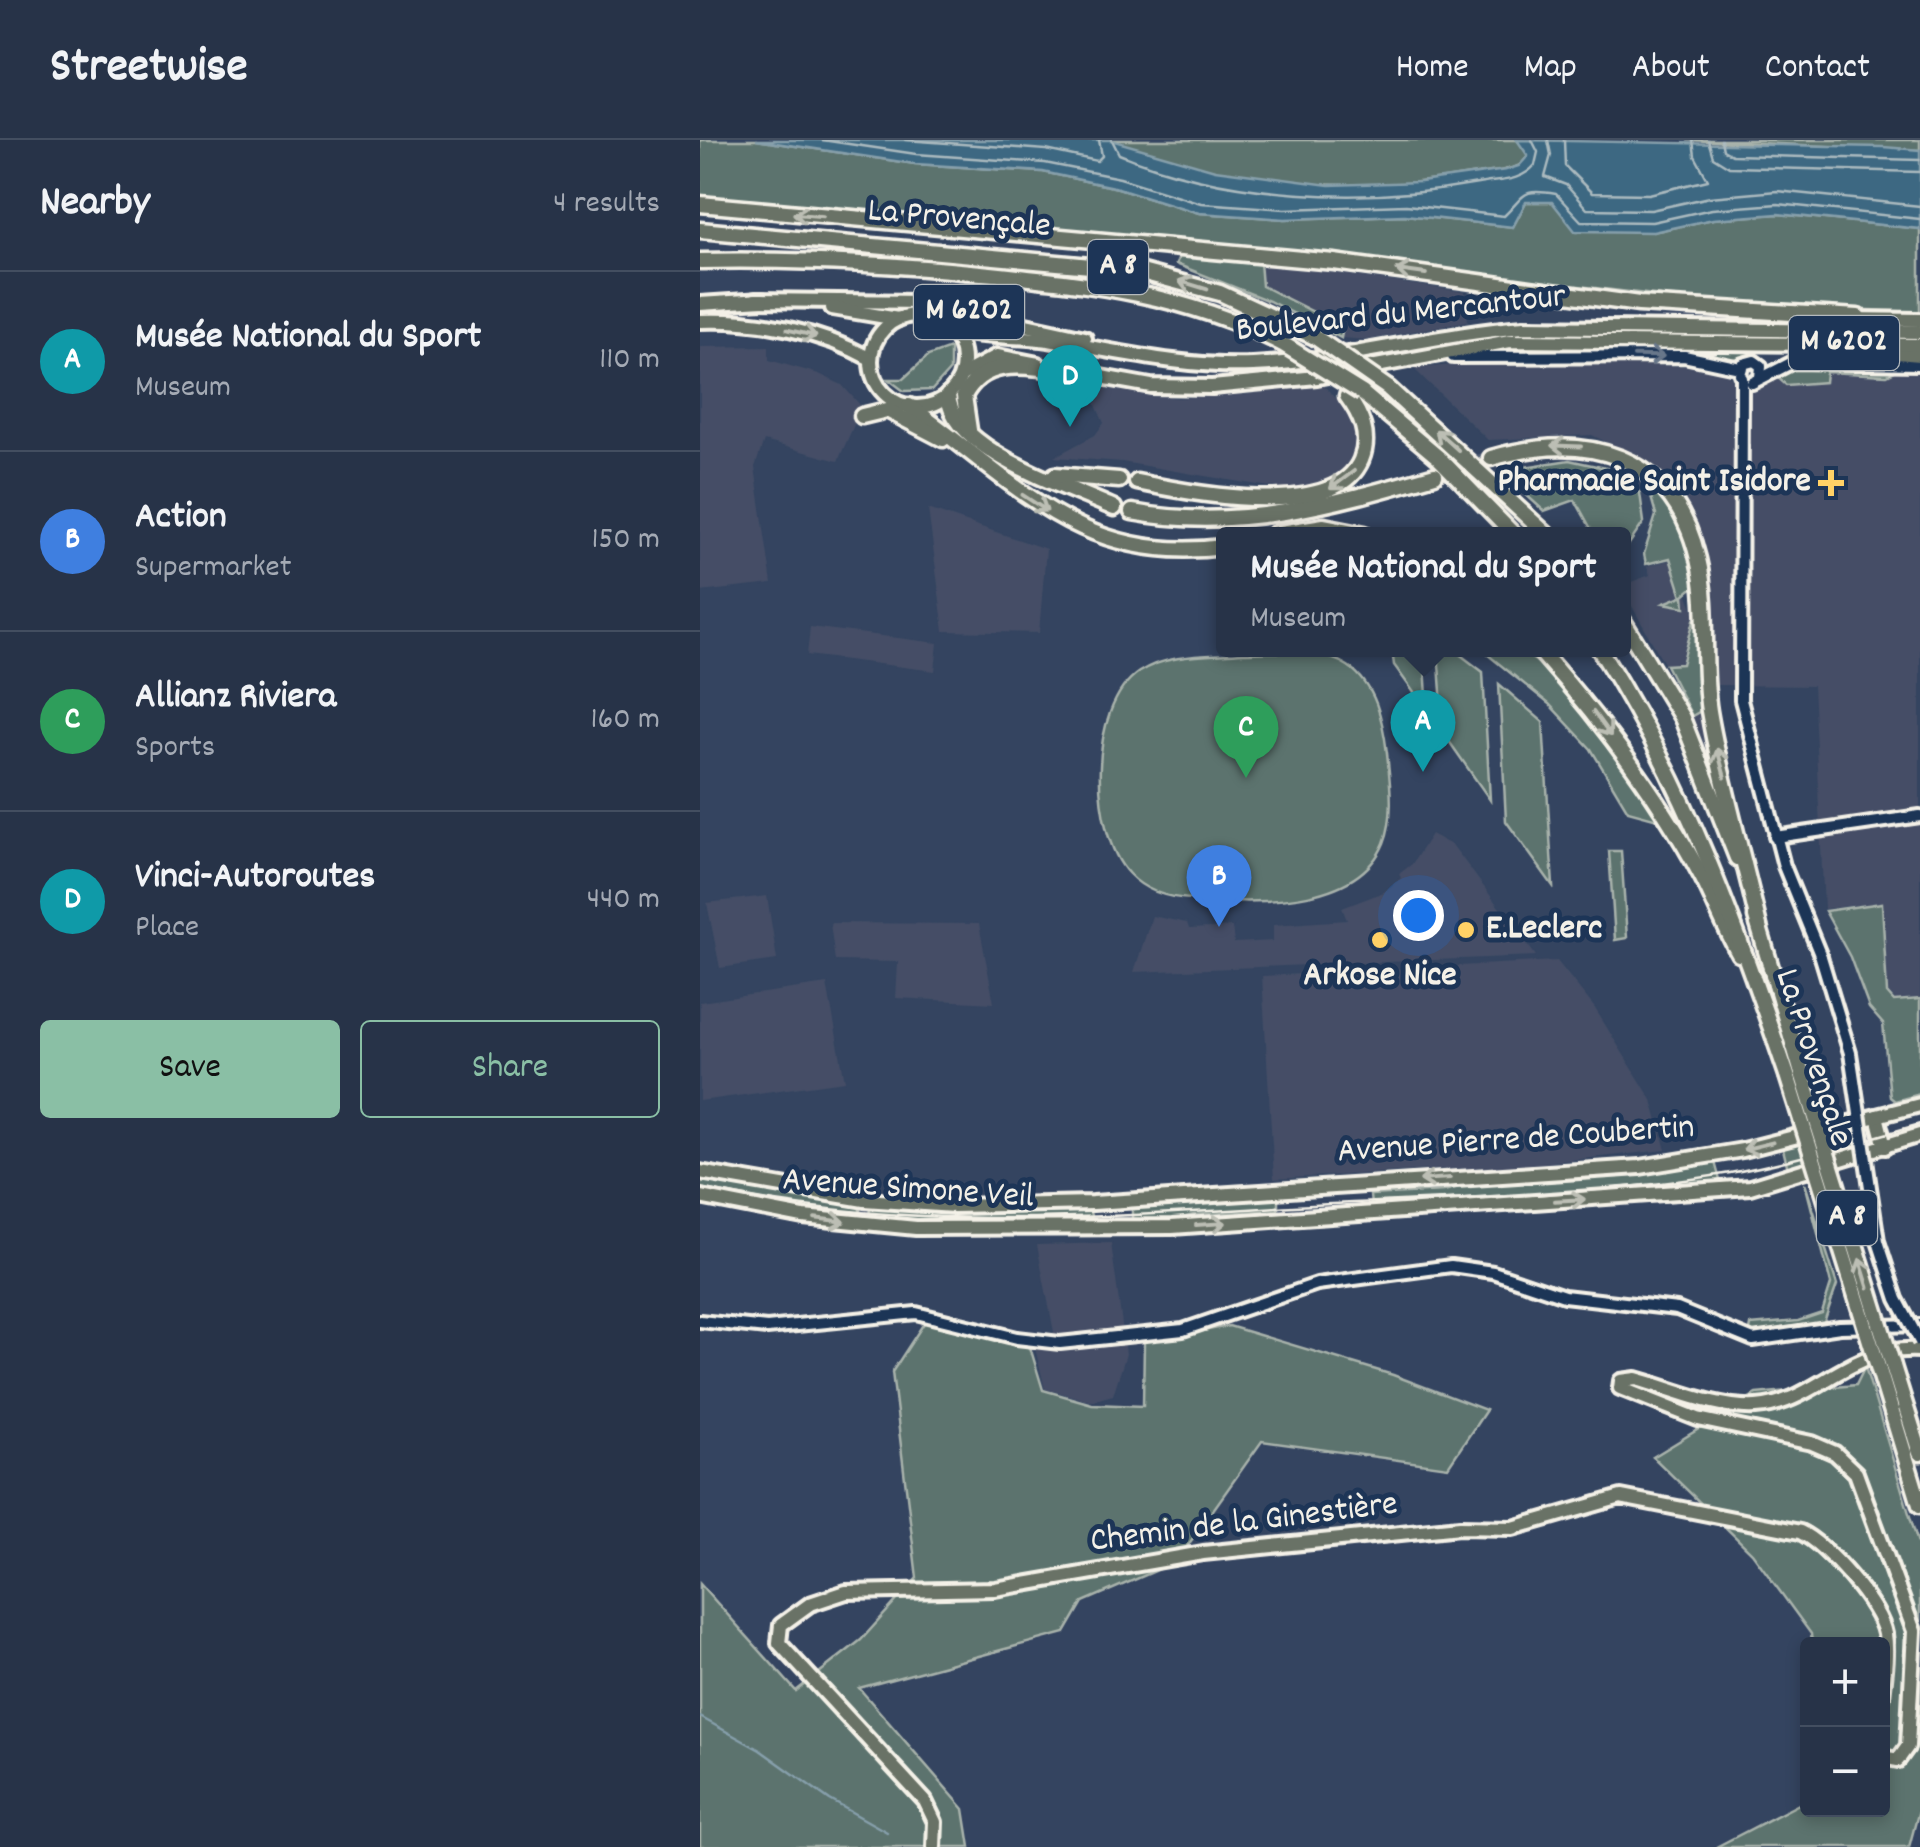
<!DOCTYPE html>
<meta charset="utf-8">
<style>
body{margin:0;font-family:Dekko,sans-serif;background:#333f52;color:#f1f3f6}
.controls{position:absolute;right:30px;bottom:30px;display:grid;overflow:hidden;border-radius:10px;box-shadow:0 5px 15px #0003}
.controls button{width:90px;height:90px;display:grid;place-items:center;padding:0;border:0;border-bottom:2px solid #434e60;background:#273348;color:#f1f3f6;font:50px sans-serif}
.you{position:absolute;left:718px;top:775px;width:35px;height:35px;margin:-25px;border:8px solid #fff;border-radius:50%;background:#1a73e8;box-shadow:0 0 0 15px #1a73e833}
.badge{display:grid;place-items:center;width:65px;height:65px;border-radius:50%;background:#8abfa5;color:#fff;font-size:32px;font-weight:700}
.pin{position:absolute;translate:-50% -82px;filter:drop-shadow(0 2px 5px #0008)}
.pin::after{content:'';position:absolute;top:52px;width:35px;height:30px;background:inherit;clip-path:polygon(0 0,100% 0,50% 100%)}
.popup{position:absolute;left:516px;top:387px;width:415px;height:130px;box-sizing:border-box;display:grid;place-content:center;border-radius:10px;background:#273348;filter:drop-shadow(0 2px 8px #0005);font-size:32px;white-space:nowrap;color:#a4aab4}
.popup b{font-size:38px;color:#f1f3f6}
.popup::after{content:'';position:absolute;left:50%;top:100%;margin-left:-20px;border:20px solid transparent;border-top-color:#273348}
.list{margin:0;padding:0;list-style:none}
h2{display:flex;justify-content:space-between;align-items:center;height:130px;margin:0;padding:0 40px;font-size:42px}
h2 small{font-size:32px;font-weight:400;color:#a4aab4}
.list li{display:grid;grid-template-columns:65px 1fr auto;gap:30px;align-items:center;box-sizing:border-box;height:180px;padding:0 40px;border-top:2px solid #434e60}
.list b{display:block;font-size:38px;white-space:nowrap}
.list p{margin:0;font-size:32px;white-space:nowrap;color:#a4aab4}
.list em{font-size:32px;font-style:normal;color:#a4aab4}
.actions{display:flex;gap:20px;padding:30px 40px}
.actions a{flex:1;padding:22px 0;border:2px solid #8abfa5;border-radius:10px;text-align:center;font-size:35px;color:#8abfa5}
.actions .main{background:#8abfa5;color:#111}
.map{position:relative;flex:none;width:1220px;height:1707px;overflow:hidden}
header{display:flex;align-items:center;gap:60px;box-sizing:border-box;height:140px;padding:0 50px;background:#273348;border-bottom:2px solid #434e60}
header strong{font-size:48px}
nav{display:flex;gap:55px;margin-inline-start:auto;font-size:35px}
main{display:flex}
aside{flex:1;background:#273348}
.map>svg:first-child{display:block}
.built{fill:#444e66}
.green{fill:#5c736e;stroke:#a8b2ab;stroke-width:2.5}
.water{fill:#3d6882;stroke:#869fab;stroke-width:2.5}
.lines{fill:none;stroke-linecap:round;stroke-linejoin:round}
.shore{stroke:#abbabf;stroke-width:2.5}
.stream{stroke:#869fab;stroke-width:2.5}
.highway-tunnel{stroke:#515e74;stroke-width:14;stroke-dasharray:14 7;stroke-linecap:butt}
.minor-casing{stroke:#f4f1e8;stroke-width:18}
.major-casing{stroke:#f4f1e8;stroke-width:20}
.highway-casing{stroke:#f4f1e8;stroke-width:21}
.minor{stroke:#1d3557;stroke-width:10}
.major{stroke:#697266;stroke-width:12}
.highway{stroke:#697266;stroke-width:14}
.tram{stroke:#f4f1e8;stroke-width:2.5}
.minor-bridge-casing{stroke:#f4f1e8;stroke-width:18;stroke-linecap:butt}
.highway-bridge-casing{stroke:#f4f1e8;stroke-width:21;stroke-linecap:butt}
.minor-bridge{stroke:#1d3557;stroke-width:10}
.highway-bridge{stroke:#697266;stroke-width:14}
.oneway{stroke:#bcbeb4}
.oneway2{stroke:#68778a}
.poi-dot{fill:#ffd166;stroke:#1d3557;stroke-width:4}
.labels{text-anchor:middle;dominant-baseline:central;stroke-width:10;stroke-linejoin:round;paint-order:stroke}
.shield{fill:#1d3557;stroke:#b4b9bc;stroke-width:2.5}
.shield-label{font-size:32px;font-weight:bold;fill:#f4f1e8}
.street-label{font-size:35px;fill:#f4f1e8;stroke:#1d3557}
.poi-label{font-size:35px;font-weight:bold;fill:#f4f1e8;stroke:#1d3557;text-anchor:end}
</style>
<header>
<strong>Streetwise</strong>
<nav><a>Home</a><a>Map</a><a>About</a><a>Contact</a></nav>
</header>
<main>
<aside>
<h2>Nearby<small>4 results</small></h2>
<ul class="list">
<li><span class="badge" style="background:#0f9aa8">A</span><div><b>Musée National du Sport</b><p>Museum</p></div><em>110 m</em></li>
<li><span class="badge" style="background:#3f7fe0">B</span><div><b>Action</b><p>Supermarket</p></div><em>150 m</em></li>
<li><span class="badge" style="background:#2e9e5b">C</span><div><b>Allianz Riviera</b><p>Sports</p></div><em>160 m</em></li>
<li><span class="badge" style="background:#0f9aa8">D</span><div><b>Vinci-Autoroutes</b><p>Place</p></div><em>440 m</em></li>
</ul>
<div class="actions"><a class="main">Save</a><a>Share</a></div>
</aside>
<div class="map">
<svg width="1220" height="1707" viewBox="0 0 1220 1707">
<rect width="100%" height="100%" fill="#344460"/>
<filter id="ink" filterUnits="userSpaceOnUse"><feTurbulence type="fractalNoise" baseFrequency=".01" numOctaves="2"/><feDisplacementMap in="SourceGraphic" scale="20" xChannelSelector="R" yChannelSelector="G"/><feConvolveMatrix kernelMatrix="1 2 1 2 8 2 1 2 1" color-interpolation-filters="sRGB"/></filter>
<g filter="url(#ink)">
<g class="built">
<polygon points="560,122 765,152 768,181 668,200 641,198 642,186 562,146"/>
<polygon points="69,206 69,220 119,234 142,245 162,267 138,321 64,301 55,327 72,444 0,452 0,207"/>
<polygon points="811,221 1020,227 1039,245 1063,248 1088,230 1220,227 1220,858 1195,860 1188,852 1183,762 1124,769 1113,546 1017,545 1008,442 990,370 952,325 892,295 788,300 713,228"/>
<polygon points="620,242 651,273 657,306 639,338 612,348 588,350 422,322 354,317 395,295 404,283 391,254 395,247 478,258 549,254"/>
<polygon points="228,369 346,409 339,493 244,491"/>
<polygon points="974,419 1000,486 1019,641 989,568 923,450 923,445 950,435 947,426"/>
<polygon points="110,487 238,503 235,531 107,515"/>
<polygon points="731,694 753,706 836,816 434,832 452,776 487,783 489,789 532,787 534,803 573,801 573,785 647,780 642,768 684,752 701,738 699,734 712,724"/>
<polygon points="67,756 77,820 20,828 7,763"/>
<polygon points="130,783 279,784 294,863 196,858 198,822 135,821"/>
<polygon points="857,821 894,867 952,960 966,1010 825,1025 574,1039 562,836"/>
<polygon points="127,844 145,941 0,961 0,862"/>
<polygon points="411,1103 426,1214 413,1255 391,1261 345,1249 335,1208 354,1192 337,1105"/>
</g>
<g class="green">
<polygon points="0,0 56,0 215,24 343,32 418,48 499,73 585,79 705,75 813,87 826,62 852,62 953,92 1013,79 1078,74 1220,89 1220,172 1039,165 481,99 31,62 0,56"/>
<path d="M411 0H817L829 13 822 24C806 32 787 32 770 35 653 56 521 45 411 0Z"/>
<polygon points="987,0 1220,0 1220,10"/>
<polygon points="481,113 560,122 562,146 643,187 641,198 569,161 476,124"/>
<polygon points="902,204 1054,209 1055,214 1033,219 988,213 790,210"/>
<polygon points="250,208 250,230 232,250 204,251 188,239 203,239 228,216"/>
<polygon points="1101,226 1199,229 1187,235 1126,232 1125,242 1086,245 1076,236"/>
<polygon points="869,320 910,329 940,353 944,382 925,410 923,394 894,394 875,360 844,371 813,343 806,330"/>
<path d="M946 339C975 370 988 404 996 445L984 455 985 467 964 463 982 456 970 418 946 424 944 414 956 375Z"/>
<polygon points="994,480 1000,486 1004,569 992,576 966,525 982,524"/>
<polygon points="692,510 724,510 728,572 694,525"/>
<polygon points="738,510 754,510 783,532 790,660 744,594"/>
<path d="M782 510C793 510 811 506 821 512 879 543 925 626 961 680L928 671 891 609 849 564Z"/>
<path d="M543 513C575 513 620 507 648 526 676 545 683 581 687 613 690 642 695 676 684 703 656 770 549 763 491 759 468 758 445 751 429 734 389 691 388 566 439 532 468 513 510 516 543 513Z"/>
<polygon points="799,544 843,582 853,746 806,681"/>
<polygon points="909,711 921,711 927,798 915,800"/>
<polygon points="1182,763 1187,853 1194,861 1220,859 1220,954 1195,961 1190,957 1183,884 1169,868 1150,817 1125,771"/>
<polygon points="1157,985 1162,1010 1088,1029 1082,1005"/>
<polygon points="1015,1022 1021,1044 671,1066 670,1055 744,1051 778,1042 893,1038"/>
<polygon points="0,1037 160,1064 160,1077 0,1053"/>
<polygon points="1105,1043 1137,1145 1124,1182 1112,1188 1049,1196 1051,1185 1098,1181 1122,1173 1131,1144"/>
<polygon points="578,1059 578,1070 494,1075 460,1083 432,1081 432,1065"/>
<polygon points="170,1067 389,1068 392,1080 216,1084 169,1078"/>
<polygon points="226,1180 330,1207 343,1250 392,1264 443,1266 444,1202 529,1186 693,1235 786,1270 748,1327 562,1301 476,1422 383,1462 365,1493 159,1548 264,1669 270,1707 0,1707 0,1444 96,1551 161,1500 217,1438 192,1232"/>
<polygon points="1165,1227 1220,1410 1220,1666 1209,1707 1016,1707 1107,1660 1108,1670 1182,1670 1182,1504 1112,1504 1111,1494 1052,1413 953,1317 1056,1254 1156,1245"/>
</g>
<polygon class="water" points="56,0 411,0 515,30 629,45 721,42 806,30 819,26 828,16 817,0 1183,7 1220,10 1220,89 1078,74 1013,79 953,92 875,91 852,62 826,62 813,87 705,75 585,79 499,73 418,48 343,32 215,24"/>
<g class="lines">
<g class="shore">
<path d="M122 0 216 14 345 23 420 38 501 63 585 69 706 65 804 76C826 55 820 48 856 54L881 81 952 82 1012 69 1078 64 1220 79"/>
<polyline points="205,0 346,10 397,21 402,16 399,0"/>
<path d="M412 0 419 14C528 59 663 65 778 44 799 40 821 42 835 25L838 12 832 0"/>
<polyline points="848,0 851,15 845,37 866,45 887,69 951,70 1010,57 1077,51 1220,66"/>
<polyline points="864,0 865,26 892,53 949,54 1008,40 995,16 993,0"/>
<polyline points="1008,0 1013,17 1029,27 1220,32"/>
<polyline points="1021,0 1023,10 1032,15 1220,20"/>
</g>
<polyline class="stream" points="0,1577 60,1610 130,1660 187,1692"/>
<polyline class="highway-tunnel" points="735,335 791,318"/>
<defs>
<g id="minor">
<polyline points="753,217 984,216 1040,228"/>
<polyline points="1040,234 1043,224 1054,221 1061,226 1060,238"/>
<polyline points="1042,238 1041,560 1084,726 1121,817"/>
<polyline points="1052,243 1093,222 1220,224"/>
<polyline points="1075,697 1220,676"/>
<polyline points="0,1181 67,1188 216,1173 317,1198 360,1203 483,1190 617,1144 751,1126 793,1132 864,1156 977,1169 1053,1200 1140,1187 1220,1185"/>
</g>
<g id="major">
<polyline points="55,160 221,162 385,198"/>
<polyline points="0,164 62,160"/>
<polyline points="132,168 198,179"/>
<circle cx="217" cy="221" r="46"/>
<polyline points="1149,179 1220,180"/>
<path d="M0 181C58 179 120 191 171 219"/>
<path d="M251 189C283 199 316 195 349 200 416 211 484 228 553 225 644 221 733 194 824 187L1220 192"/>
<polyline points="1186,212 1220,215"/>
<polyline points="362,230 451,246 512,247 617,237 810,201 1220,205"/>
<polyline points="262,235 297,216 338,224"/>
<polyline points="1177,976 1185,1007"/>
<polyline points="0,1032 164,1060 254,1066 393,1063 940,1027 1043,1010 1220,965"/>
<polyline points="0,1057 103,1077 216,1088 472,1087 1050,1047 1220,995"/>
<path d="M1182 1617 1198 1620 1208 1606 1214 1491 1156 1333 1135 1313 1112 1303 998 1279 920 1248 921 1241 936 1239C973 1249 1017 1269 1056 1267 1115 1264 1148 1205 1220 1210"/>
<path d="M234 1707 235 1682 225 1661 79 1503 81 1485 110 1464 146 1452 295 1449 503 1413 760 1387 813 1388 921 1357 1100 1392C1126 1404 1180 1465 1185 1494 1188 1514 1184 1537 1182 1557"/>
</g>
<g id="highway">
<polyline points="0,64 634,122 939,164 1158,177"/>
<polyline points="0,90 434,130 520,153 615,197"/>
<path d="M0 121C95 119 187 124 281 133 391 144 483 153 583 204"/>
<polyline points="688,248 846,394"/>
<polyline points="662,253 739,318 813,394"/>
<path d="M248 255C251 311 370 347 414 368"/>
<path d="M209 266C314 340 380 426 523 407"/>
<polyline points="162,276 187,270 243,299"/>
<path d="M269 290 264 256C286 214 332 228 370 232"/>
<path d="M791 318C886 291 973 312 998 419 1010 469 1001 521 1009 571 1021 643 1043 714 1059 786"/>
<polyline points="355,335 419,340"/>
<path d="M437 342C489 353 635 382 661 320 671 296 661 275 647 256"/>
<path d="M432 372C538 392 634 364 735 335"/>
<polyline points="575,394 624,386 665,394"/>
<polyline points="923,481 982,578 1037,718"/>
<path d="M839 510C901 580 958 654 1002 737 1015 762 1025 789 1039 814"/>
<path d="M900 510C987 648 1035 782 1087 935"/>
<polyline points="1056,777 1101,930"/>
<polyline points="1193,1226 1220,1313"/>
<polyline points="1179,1230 1220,1365"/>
</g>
</defs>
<use href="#minor" class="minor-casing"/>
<use href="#major" class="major-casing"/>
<use href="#highway" class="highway-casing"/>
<use href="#minor" class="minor"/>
<use href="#major" class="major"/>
<use href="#highway" class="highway"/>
<path class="tram" d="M0 1048C198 1092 393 1078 594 1066 738 1058 887 1058 1030 1033 1094 1021 1157 1002 1220 984"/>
<defs>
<polyline id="minor-bridge" points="1121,817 1150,913 1178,1101 1197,1159 1220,1202"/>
<g id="highway-bridge">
<polyline points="615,197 688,248"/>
<polyline points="583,204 662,253"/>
<polyline points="1101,930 1193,1226"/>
<polyline points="1087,935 1179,1230"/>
</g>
</defs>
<use href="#minor-bridge" class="minor-bridge-casing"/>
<use href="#highway-bridge" class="highway-bridge-casing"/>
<use href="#minor-bridge" class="minor-bridge"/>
<use href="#highway-bridge" class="highway-bridge"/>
</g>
<defs><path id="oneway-shaft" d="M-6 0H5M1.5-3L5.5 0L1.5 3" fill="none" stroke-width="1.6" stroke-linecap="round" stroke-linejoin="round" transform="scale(2.5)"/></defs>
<g class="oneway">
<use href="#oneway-shaft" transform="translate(108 75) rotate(-175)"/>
<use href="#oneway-shaft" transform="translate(711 132) rotate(-172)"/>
<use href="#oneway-shaft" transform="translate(493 145) rotate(-163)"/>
<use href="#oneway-shaft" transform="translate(102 193) rotate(13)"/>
<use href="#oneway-shaft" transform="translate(747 300) rotate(-138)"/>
<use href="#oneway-shaft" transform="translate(866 306) rotate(-178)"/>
<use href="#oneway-shaft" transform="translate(642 340) rotate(143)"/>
<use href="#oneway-shaft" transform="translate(335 363) rotate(33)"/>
<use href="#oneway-shaft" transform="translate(902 584) rotate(54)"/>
<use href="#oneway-shaft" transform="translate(1021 623) rotate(-105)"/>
<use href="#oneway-shaft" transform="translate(1058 1006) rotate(166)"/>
<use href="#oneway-shaft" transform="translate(735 1039) rotate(176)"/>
<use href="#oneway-shaft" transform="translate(870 1060) rotate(-3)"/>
<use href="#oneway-shaft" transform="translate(130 1080) rotate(7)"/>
<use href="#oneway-shaft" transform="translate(511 1084) rotate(-4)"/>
<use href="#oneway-shaft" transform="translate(1164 1133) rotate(-107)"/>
</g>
<use class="oneway2" href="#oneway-shaft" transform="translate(949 216) rotate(1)"/>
</g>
<g class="poi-dot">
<path d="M1126 328h10v10h10v10h-10v10h-10v-10h-10v-10h10z"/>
<circle cx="766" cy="790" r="10"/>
<circle cx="680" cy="800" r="10"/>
</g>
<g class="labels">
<g class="shield">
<rect x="388" y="100" width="60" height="54" rx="8"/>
<rect x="214" y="145" width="110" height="54" rx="8"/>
<rect x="1089" y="176" width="110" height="54" rx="8"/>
<rect x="1117" y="1051" width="60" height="54" rx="8"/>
</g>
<g class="shield-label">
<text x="418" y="127">A 8</text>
<text x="269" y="172">M 6202</text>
<text x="1144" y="203">M 6202</text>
<text x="1147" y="1078">A 8</text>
</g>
<g class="street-label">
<text transform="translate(259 80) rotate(5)">La Provençale</text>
<text transform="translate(701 175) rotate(-6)">Boulevard du Mercantour</text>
<text transform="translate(1112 918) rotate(72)">La Provençale</text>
<text transform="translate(816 1001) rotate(-4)">Avenue Pierre de Coubertin</text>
<text transform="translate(208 1050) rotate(4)">Avenue Simone Veil</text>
<text transform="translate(544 1384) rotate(-7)">Chemin de la Ginestière</text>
</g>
<g class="poi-label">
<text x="1111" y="343">Pharmacie Saint Isidore</text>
<text x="786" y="790" text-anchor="start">E.Leclerc</text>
<text x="680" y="837" text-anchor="middle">Arkose Nice</text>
</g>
</g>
</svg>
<div class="controls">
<button>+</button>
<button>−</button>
</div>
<div class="you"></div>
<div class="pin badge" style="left:723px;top:632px;background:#0f9aa8">A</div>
<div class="popup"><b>Musée National du Sport</b>Museum</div>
<div class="pin badge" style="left:519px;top:787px;background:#3f7fe0">B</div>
<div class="pin badge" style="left:546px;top:638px;background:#2e9e5b">C</div>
<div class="pin badge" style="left:370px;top:287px;background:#0f9aa8">D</div>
</div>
</main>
